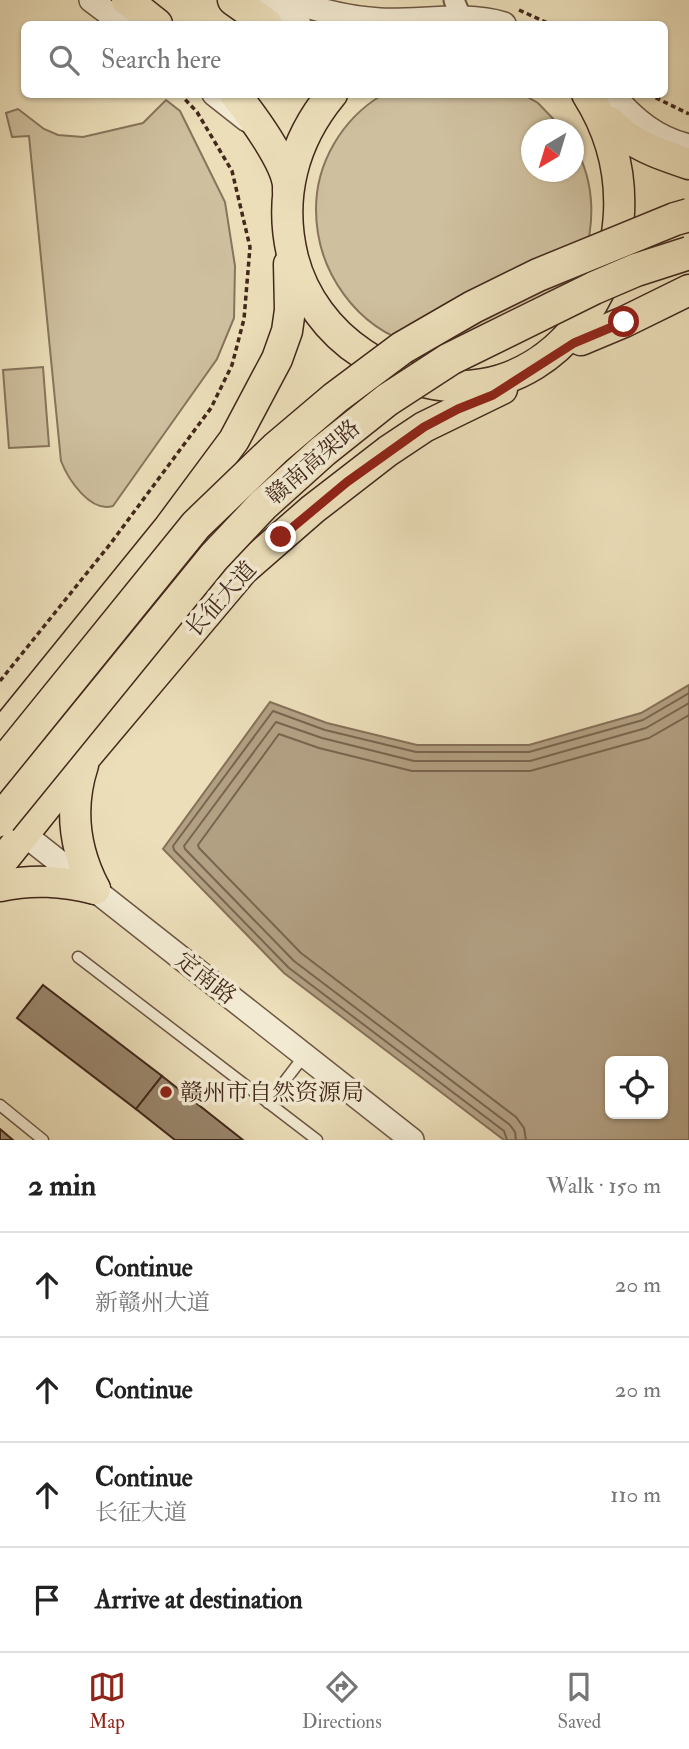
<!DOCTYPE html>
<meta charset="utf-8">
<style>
body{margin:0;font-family:"IM FELL Double Pica","Noto Serif SC",serif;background:#f6f6f6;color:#222}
.controls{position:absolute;right:21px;bottom:21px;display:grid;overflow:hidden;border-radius:10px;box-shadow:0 2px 5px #0004}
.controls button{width:63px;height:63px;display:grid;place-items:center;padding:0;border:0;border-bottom:2px solid #e0e0e0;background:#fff;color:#222;font:35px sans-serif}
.compass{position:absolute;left:521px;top:119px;width:63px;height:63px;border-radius:50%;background:#fff;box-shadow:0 2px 5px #0004;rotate:218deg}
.stop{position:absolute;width:21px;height:21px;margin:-16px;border:5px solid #8f2418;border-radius:50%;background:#fff}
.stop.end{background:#8f2418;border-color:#fff;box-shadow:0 2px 7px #0008}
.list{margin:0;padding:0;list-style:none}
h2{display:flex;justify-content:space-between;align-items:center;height:91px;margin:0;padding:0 28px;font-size:30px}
h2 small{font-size:23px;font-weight:400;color:#767676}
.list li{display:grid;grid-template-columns:46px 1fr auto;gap:21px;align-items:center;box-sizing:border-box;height:105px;padding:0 28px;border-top:2px solid #e0e0e0}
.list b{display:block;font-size:26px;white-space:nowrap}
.list p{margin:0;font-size:23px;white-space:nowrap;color:#767676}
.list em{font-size:23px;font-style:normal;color:#767676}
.icon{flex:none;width:38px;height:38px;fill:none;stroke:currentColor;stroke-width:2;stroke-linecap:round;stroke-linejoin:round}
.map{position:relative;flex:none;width:689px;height:1140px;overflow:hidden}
.search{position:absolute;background:#fff;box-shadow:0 2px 5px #0004;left:21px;right:21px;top:21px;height:77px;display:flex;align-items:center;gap:18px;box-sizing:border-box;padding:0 24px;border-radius:10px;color:#767676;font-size:26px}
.sheet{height:511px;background:#fff}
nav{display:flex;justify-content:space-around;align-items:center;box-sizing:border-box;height:98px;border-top:2px solid #e0e0e0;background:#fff;font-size:19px;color:#767676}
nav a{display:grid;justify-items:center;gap:4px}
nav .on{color:#8f2418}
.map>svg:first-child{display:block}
.green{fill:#cebf9e;stroke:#88745c;stroke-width:2}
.water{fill:#b2a083;stroke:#867059;stroke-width:2;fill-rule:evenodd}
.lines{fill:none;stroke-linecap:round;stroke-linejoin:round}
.shore{stroke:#7a644f;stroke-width:2}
.building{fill:#9a876d;stroke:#43281b;stroke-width:2}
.service-casing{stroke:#6d5642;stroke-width:13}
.minor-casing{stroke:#6d5642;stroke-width:23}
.tertiary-casing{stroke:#6d5642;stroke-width:26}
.primary-casing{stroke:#43281b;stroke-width:33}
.path{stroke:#43281b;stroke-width:3.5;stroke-dasharray:5 3.5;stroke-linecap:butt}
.service{stroke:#f2ead2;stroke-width:10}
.minor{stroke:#f2ead2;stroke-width:19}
.tertiary{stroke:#f2ead2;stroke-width:23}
.primary{stroke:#ebdeb9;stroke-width:30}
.trunk-bridge-casing{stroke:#43281b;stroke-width:35;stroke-linecap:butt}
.trunk-bridge{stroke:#ebdeb9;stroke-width:32}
.route{stroke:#8f2418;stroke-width:9}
.poi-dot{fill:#8f2418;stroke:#f2ead2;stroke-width:2.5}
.labels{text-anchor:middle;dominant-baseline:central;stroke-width:7;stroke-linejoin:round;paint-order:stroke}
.street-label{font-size:23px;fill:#43281b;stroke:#f2ead2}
.poi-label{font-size:23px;fill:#43281b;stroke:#f2ead2;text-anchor:start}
</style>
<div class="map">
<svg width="689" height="1140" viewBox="0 0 689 1140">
<rect width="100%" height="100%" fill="#ebdeb9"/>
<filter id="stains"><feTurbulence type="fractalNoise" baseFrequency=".00286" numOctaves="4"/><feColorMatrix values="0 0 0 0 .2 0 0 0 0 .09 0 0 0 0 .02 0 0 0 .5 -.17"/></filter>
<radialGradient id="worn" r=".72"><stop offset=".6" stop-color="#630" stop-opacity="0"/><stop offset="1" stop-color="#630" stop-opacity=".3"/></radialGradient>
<g class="green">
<path d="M382 95H524L538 103 563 129 532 130V172H574V145C596 183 596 228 580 268 577 275 572 286 567 291 562 295 553 298 548 300 532 308 516 316 500 324 486 331 461 347 447 350 438 352 425 347 416 345 356 328 316 271 316 209 316 163 342 119 382 95Z"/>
<path d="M166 100 180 111 225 202 235 266 234 318 217 359 113 506C90 513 68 479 61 461L29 136 12 137 6 113 18 109 44 129 58 135 83 137 143 123Z"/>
<polygon points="43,367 49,446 9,448 3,370"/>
</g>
<path class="water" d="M689 685V1140H504L284 973 163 849 270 702 327 723 417 745H529L641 713ZM610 1061H663V1114H610Z"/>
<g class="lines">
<g class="shore">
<polyline points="507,1140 504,1131 289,968 174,850 173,846 273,711 325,730 416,752 529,752 643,720 689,693"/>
<polyline points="516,1140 515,1132 510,1125 294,961 185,849 184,846 276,722 322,738 414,761 530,761 646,728 689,703"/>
<polyline points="526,1140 524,1128 516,1117 301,953 199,848 198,845 279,734 319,748 412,771 530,771 649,738 689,715"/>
</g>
</g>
<g class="building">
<polygon points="43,985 162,1076 136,1109 17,1018"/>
<polygon points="162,1076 243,1140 175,1140 136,1109"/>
<polygon points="0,1129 13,1140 0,1140"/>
</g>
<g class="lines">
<defs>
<g id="service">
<polyline points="78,957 317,1140"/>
<polyline points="268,1103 304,1056"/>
<polyline points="0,1105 43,1140"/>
</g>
<polyline id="minor" points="454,0 464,24"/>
<g id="tertiary">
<polyline points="91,0 123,24"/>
<polyline points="269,0 299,24"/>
<path d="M290 0C319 11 349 18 380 20 421 22 464 12 504 24"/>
<polyline points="214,94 247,120"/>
<path d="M612 94C635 120 656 138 689 146"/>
<polyline points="11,824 412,1140"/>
</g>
<g id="primary">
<polyline points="127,0 157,24"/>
<polyline points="233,0 267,24"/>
<path d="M235 94C250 113 290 166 288 190"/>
<path d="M332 94C293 141 278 198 293 258 303 297 329 332 363 354 531 468 689 255 587 94"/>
<path d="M610 122C629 144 662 155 689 164"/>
<polyline points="581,340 624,322 689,290"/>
<polyline points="0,736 168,529 234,440 277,359 287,331 290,310 289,264"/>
<path d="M83 765C69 808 74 849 95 889"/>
<polyline points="0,864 84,759 243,570 313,509 388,451 424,427 502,389"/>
<path d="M0 886C33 879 62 881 95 889"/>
</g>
</defs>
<use href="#service" class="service-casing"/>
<use href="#minor" class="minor-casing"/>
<use href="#tertiary" class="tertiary-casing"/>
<use href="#primary" class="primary-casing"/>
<g class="path">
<polyline points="519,10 550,24"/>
<polyline points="648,94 689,114"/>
<polyline points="0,681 111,543 211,408 232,365 244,319 250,247 232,171 197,112 180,94"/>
</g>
<use href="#service" class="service"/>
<use href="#minor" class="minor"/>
<use href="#tertiary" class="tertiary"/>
<use href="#primary" class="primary"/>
<defs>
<g id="trunk-bridge">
<polyline points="0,767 196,525 276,448 335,398 402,348 473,307 538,275 675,219 689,215"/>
<polyline points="0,820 214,557 263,505 323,451 387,400 450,359 594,288 636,270 689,253"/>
</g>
</defs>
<use href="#trunk-bridge" class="trunk-bridge-casing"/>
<use href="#trunk-bridge" class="trunk-bridge"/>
</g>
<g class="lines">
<polyline class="route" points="281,537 347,482 424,427 458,409 493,395 574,343 624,322"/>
</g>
<circle class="poi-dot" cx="166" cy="1092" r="7"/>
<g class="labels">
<g class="street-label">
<text transform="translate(313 462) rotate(-41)">赣南高架路</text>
<text transform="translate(221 599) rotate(-48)">长征大道</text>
<text transform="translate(206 978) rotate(38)">定南路</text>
</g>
<g class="poi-label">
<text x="180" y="1092">赣州市自然资源局</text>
</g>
</g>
<rect width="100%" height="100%" filter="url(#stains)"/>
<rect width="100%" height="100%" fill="url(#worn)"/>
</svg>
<div class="controls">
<button><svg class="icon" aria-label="locate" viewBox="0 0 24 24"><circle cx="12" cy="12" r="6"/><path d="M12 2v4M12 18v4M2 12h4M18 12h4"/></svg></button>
</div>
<svg class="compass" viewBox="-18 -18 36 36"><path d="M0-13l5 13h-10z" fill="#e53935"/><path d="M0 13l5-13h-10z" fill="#767676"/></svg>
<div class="stop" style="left:624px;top:322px"></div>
<div class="stop end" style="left:281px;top:537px"></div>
<div class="search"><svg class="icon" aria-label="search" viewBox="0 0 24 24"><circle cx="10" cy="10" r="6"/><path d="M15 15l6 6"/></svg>Search here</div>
</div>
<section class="sheet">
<h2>2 min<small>Walk · 150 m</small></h2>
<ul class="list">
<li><svg class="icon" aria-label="ahead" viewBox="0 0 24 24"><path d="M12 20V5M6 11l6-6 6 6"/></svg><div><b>Continue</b><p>新赣州大道</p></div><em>20 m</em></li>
<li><svg class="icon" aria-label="ahead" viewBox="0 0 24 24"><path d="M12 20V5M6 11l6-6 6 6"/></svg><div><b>Continue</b></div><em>20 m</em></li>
<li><svg class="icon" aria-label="ahead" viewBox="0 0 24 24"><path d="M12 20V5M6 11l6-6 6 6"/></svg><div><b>Continue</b><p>长征大道</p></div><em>110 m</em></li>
<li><svg class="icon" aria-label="arrive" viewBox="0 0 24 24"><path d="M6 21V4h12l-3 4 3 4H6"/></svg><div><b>Arrive at destination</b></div></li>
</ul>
</section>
<nav>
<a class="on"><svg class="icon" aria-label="map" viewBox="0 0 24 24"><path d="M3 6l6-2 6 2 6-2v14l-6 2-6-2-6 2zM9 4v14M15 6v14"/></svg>Map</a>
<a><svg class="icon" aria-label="directions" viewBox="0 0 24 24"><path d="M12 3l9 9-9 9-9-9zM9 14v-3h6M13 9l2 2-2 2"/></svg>Directions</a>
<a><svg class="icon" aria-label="saved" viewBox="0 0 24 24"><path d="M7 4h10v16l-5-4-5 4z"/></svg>Saved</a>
</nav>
